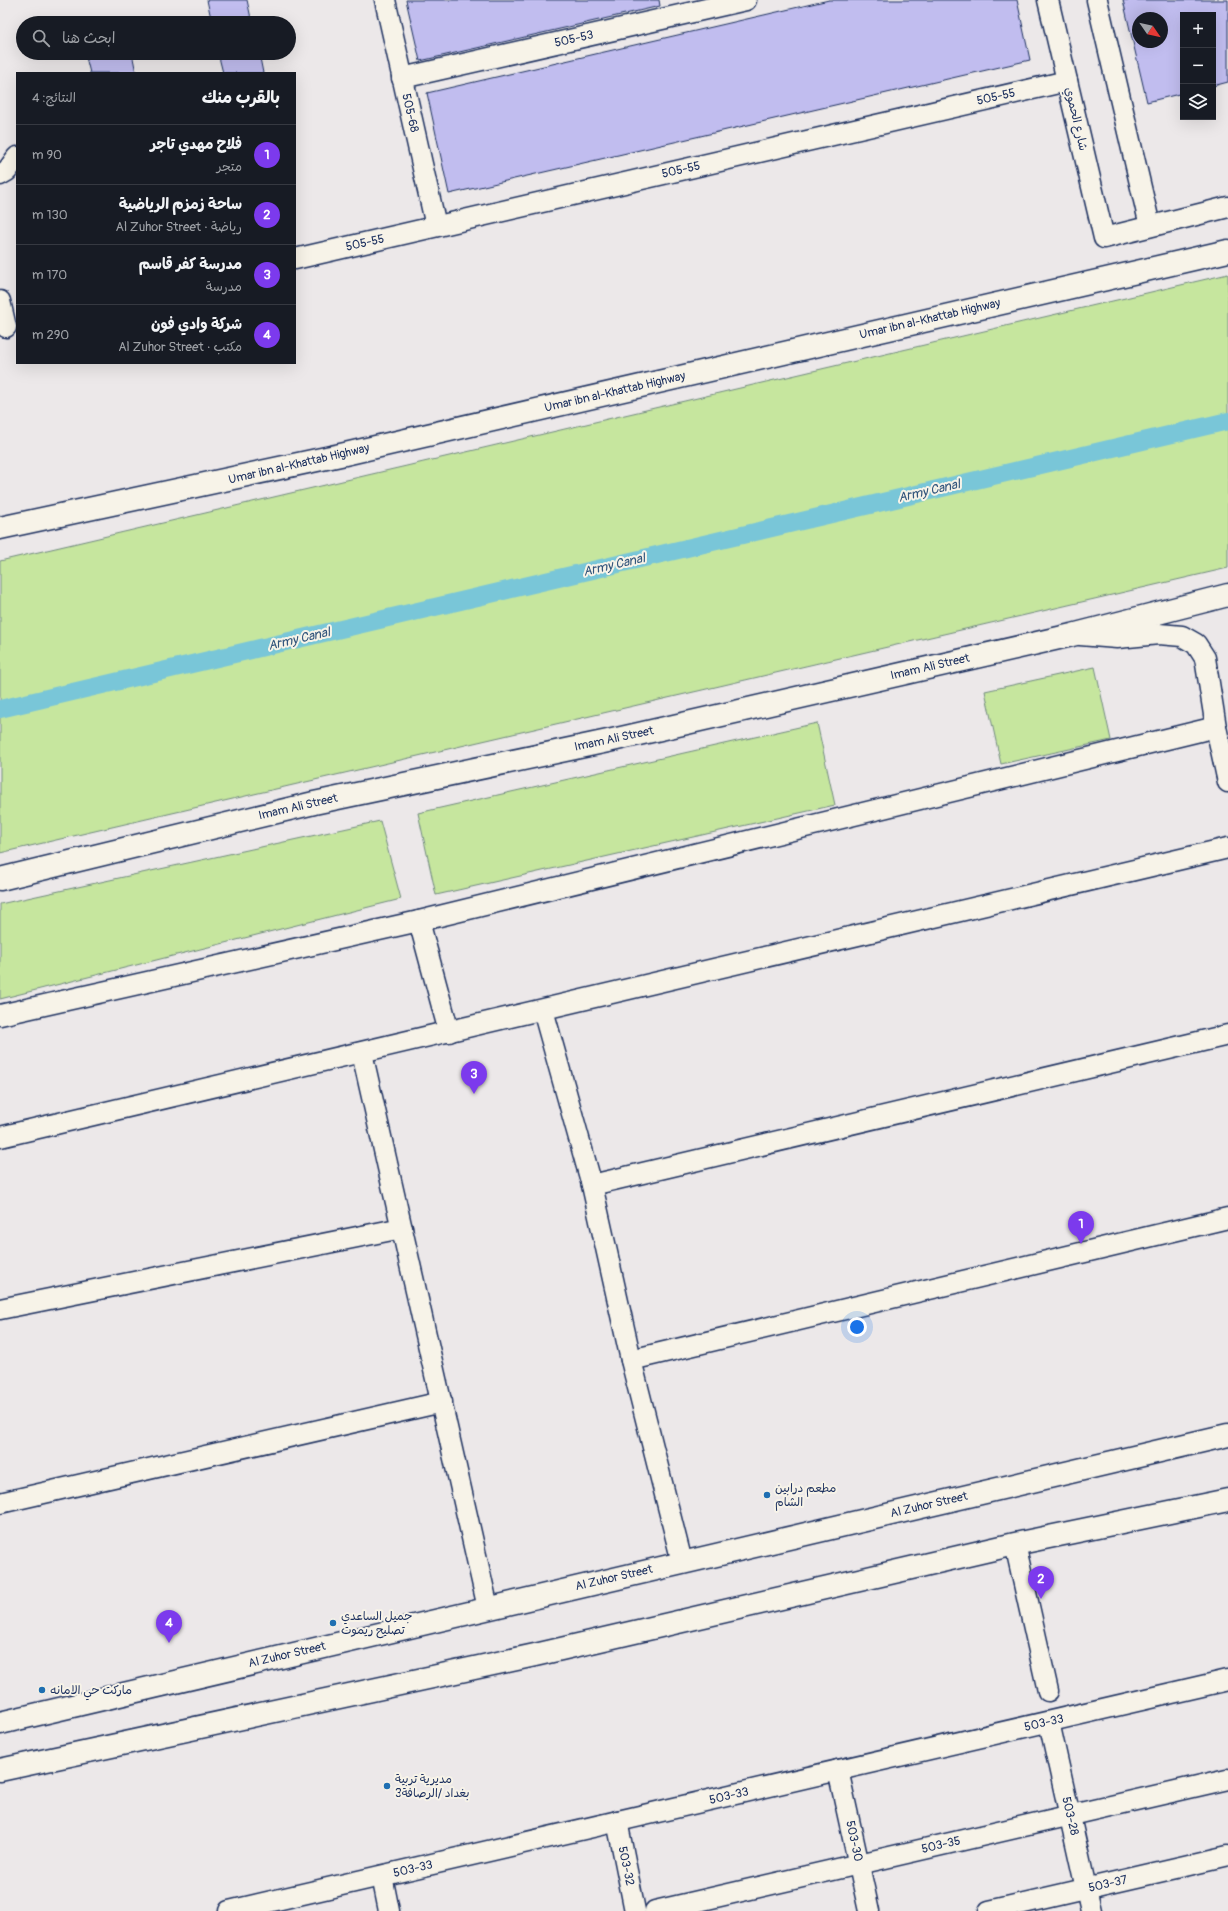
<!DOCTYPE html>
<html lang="ar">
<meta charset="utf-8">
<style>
body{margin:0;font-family:Pangolin,"Playpen Sans Arabic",sans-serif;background:#242831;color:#f1f3f6;direction:rtl}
.controls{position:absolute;right:12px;top:12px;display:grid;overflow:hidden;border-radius:0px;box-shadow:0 4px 16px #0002}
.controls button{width:36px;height:36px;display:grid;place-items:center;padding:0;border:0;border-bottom:1px solid #363941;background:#171b24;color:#f1f3f6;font:20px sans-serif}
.compass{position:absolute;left:1132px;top:12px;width:36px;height:36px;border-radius:50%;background:#171b24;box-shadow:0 4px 16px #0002;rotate:124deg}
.you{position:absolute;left:857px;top:1327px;width:14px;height:14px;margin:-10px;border:3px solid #fff;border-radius:50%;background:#1a73e8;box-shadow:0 0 0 6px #1a73e833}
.badge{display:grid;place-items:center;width:26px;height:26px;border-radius:50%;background:#7c3aed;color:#fff;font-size:13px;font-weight:700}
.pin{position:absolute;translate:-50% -33px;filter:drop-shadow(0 1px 2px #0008)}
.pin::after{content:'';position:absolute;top:21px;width:14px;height:12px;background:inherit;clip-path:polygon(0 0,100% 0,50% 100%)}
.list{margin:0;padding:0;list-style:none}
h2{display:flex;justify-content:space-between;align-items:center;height:52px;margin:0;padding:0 16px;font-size:17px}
h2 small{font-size:13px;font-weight:400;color:#9ea1a6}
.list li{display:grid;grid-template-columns:26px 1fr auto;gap:12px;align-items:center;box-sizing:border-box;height:60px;padding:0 16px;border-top:1px solid #363941}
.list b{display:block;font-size:15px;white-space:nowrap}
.list p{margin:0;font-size:13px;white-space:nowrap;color:#9ea1a6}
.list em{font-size:13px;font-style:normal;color:#9ea1a6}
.icon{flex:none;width:22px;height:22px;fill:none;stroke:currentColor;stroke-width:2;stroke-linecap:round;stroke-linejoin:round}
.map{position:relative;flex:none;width:1228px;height:1911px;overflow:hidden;direction:ltr}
.search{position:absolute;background:#171b24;box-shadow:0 4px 16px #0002;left:16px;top:16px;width:280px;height:44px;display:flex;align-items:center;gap:10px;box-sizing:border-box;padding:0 14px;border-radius:22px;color:#9ea1a6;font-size:15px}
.panel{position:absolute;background:#171b24;box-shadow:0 4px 16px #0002;left:16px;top:72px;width:280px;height:292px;border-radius:0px;direction:rtl}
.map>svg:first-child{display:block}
.green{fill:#c6e69e;stroke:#708a7e}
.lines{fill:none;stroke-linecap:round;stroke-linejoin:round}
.canal{stroke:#79c6d8;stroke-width:18}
.building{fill:#c1bdef;stroke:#1b2f5e;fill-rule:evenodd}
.minor-casing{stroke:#1b2f5e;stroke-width:23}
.major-casing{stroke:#1b2f5e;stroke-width:25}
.highway-casing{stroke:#1b2f5e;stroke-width:25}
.minor{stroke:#f7f3e8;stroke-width:20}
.major{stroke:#f7f3e8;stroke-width:22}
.highway{stroke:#f7f3e8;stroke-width:22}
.poi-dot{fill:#1f6fb2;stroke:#f7f3e8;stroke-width:1.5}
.labels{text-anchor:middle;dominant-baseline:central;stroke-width:4;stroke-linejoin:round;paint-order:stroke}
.street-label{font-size:12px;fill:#1b2f5e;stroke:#f7f3e8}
.poi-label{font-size:12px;fill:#1b2f5e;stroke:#f7f3e8;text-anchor:start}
.water-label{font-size:13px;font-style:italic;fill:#32557c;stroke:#f7f3e8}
</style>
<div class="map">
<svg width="1228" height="1911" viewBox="0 0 1228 1911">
<rect width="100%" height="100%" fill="#ece8e9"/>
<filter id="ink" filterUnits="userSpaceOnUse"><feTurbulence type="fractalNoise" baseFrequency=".025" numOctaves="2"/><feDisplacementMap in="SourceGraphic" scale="8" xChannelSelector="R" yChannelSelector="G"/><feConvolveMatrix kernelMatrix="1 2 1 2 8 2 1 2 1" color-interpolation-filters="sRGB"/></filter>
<g filter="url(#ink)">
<g class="green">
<polygon points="1228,274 1228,568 0,853 0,561"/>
<polygon points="1095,667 1111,740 1001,764 985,691"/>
<polygon points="817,723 835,805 436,895 418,813"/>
<polygon points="380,821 401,899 0,999 0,904"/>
</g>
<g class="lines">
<polyline class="canal" points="0,709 1228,421"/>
</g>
<g class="building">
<polygon points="207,0 247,0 252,23 212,23"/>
<polygon points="406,0 659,0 660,6 420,61"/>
<polygon points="829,0 1017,0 1030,60 449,194 427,93"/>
<path d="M1123 0H1228V82L1213 86V15H1183V93L1147 102ZM1138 18H1162V42H1138Z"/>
<polygon points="85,53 132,53 136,73 90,73"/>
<polygon points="218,53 259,53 263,73 223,73"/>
</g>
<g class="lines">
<defs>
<g id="minor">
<polyline points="385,0 436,226"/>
<polyline points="1048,0 1104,238 1228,207"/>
<polyline points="1097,0 1150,226"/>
<polyline points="402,78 746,0"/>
<polyline points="0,175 7,171 17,157"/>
<polyline points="295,259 1067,81"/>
<polyline points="0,301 6,327"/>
<polyline points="1080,635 1117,638 1159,634 1182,636 1196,644 1205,658 1216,727 1228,782"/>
<polyline points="419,921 449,1032"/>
<polyline points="543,1010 592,1185 631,1360 682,1562"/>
<polyline points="0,1015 419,921 1216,727"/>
<polyline points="362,1053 488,1608"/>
<polyline points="0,1137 1228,848"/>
<polyline points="592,1185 1228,1035"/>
<polyline points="0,1309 402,1228"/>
<polyline points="631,1360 1228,1218"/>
<polyline points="0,1503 442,1402"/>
<polyline points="1015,1544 1048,1691"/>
<polyline points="1049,1722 1091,1911"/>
<polyline points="838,1770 869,1911"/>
<polyline points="617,1821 635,1911"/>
<polyline points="382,1876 389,1911"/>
<polyline points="229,1911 1228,1680"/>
<polyline points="655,1911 1228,1779"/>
<polyline points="989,1911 1228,1856"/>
</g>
<g id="major">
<polyline points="0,1723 1228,1435"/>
<polyline points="0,1770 535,1655 1015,1544 1228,1500"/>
</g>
<g id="highway">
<polyline points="0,528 345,454 1228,251"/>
<polyline points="0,879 314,803 608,741 1072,635 1228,595"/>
</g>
</defs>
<use href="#minor" class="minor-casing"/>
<use href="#major" class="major-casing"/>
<use href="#highway" class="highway-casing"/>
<use href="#minor" class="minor"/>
<use href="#major" class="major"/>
<use href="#highway" class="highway"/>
</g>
</g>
<g class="poi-dot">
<circle cx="767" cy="1495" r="4"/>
<circle cx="333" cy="1623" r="4"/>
<circle cx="42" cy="1690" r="4"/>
<circle cx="387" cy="1786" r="4"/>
</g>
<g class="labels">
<g class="street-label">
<text transform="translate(574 39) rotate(-13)">505-53</text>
<text transform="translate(996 97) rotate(-13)">505-55</text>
<text transform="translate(410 113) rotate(77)">505-68</text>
<text transform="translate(1076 119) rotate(77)">شارع الحموي</text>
<text transform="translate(681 170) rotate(-13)">505-55</text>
<text transform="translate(365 243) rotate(-13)">505-55</text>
<text transform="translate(930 319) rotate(-13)">Umar ibn al-Khattab Highway</text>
<text transform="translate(615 392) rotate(-13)">Umar ibn al-Khattab Highway</text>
<text transform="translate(299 464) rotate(-13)">Umar ibn al-Khattab Highway</text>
<text transform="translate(930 667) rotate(-13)">Imam Ali Street</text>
<text transform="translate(614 739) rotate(-12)">Imam Ali Street</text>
<text transform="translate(298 807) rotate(-13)">Imam Ali Street</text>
<text transform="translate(929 1505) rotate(-13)">Al Zuhor Street</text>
<text transform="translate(614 1578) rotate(-13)">Al Zuhor Street</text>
<text transform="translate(287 1655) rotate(-13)">Al Zuhor Street</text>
<text transform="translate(1044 1723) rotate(-13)">503-33</text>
<text transform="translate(729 1796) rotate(-13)">503-33</text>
<text transform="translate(1070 1816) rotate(77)">503-28</text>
<text transform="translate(854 1841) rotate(78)">503-30</text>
<text transform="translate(941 1845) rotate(-13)">503-35</text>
<text transform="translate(626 1866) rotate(78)">503-32</text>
<text transform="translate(413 1869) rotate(-13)">503-33</text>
<text transform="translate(1108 1884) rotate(-13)">503-37</text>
</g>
<g class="poi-label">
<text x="775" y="1488">مطعم درابين<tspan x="775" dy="14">الشام</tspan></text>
<text x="341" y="1616">جميل الساعدي<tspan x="341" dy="14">تصليح ريموت</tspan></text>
<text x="50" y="1690">ماركت حي الامانه</text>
<text x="395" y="1779">مديرية تربية<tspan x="395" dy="14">بغداد /الرصافة3</tspan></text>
</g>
<g class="water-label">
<text transform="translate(929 491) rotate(-13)">Army Canal</text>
<text transform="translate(614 565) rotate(-13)">Army Canal</text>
<text transform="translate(299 639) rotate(-13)">Army Canal</text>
</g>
</g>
</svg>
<div class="controls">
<button>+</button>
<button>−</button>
<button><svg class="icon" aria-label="layers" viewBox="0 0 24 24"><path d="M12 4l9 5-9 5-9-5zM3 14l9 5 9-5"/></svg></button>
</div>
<svg class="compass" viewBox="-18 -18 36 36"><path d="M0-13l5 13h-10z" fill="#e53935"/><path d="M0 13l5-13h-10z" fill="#9ea1a6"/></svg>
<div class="you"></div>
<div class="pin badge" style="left:1081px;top:1244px">1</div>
<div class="pin badge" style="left:1041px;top:1599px">2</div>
<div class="pin badge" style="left:474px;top:1094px">3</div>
<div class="pin badge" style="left:169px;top:1643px">4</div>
<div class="search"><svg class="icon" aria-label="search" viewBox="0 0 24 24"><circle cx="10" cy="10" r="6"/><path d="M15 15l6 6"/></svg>ابحث هنا</div>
<section class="panel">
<h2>بالقرب منك<small>النتائج: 4</small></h2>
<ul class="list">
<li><span class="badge">1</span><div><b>فلاح مهدي تاجر</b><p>متجر</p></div><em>90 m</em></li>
<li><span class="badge">2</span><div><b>ساحة زمزم الرياضية</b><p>رياضة · Al Zuhor Street</p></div><em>130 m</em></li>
<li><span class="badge">3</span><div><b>مدرسة كفر قاسم</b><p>مدرسة</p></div><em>170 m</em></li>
<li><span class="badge">4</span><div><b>شركة وادي فون</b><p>مكتب · Al Zuhor Street</p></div><em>290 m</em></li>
</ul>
</section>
</div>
